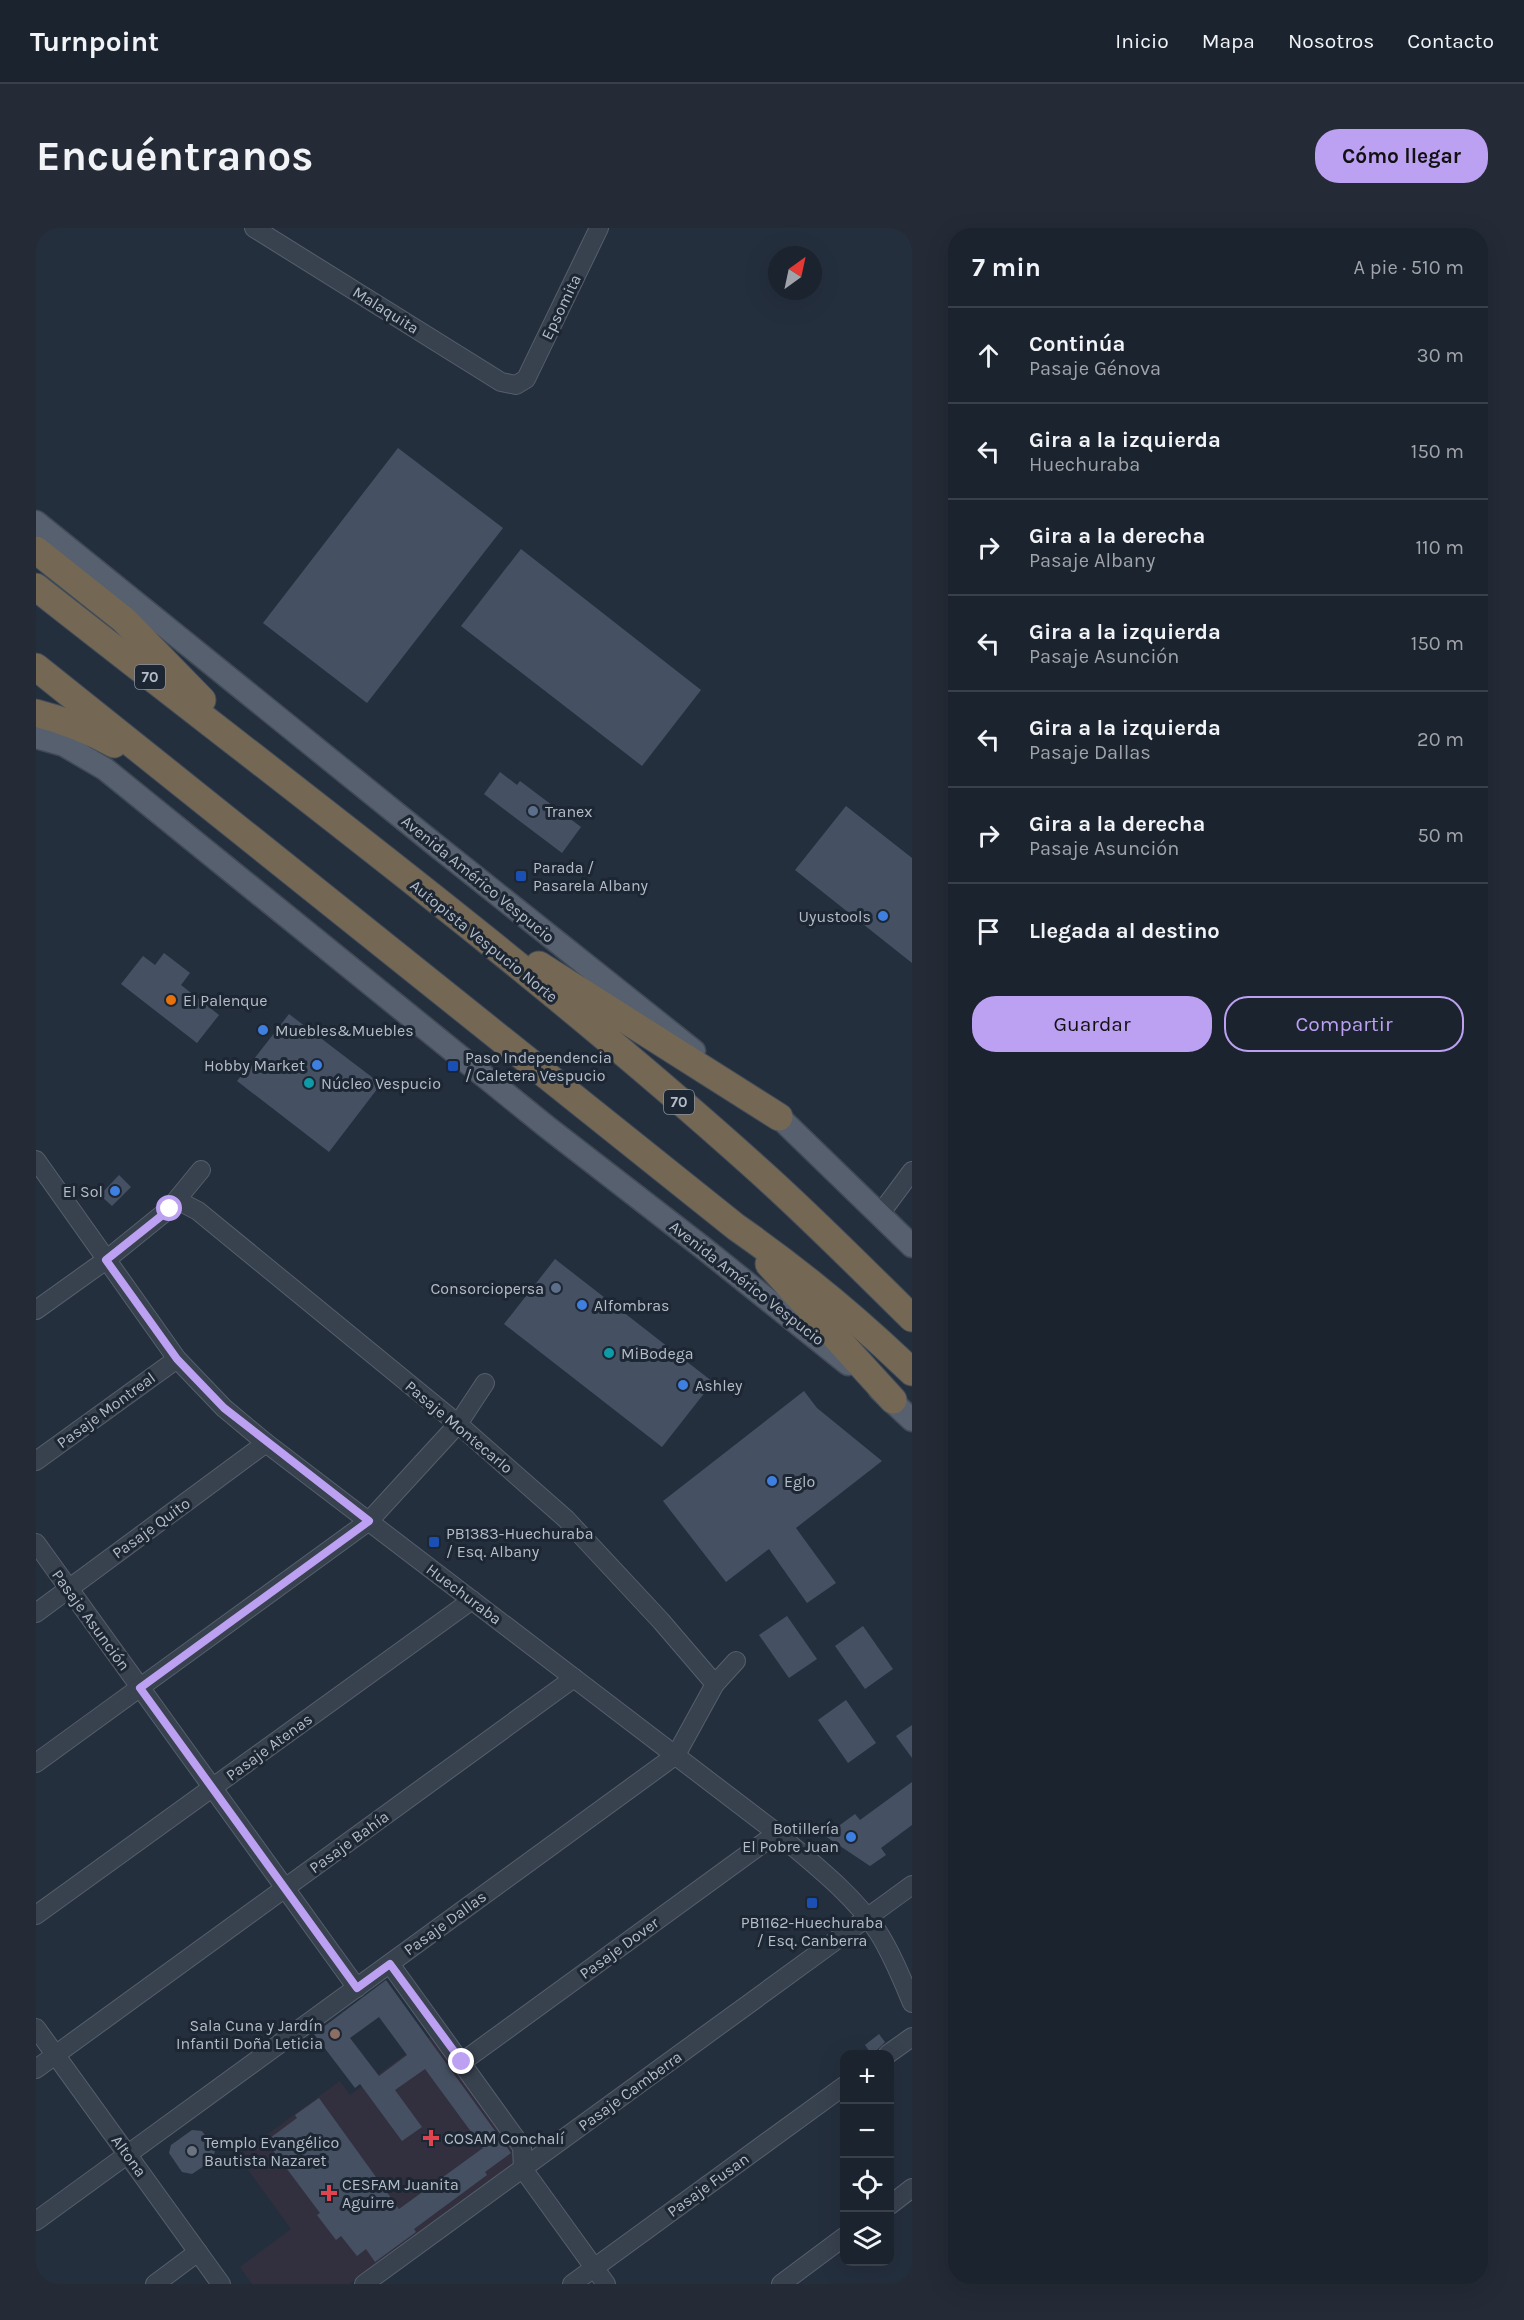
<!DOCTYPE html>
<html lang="es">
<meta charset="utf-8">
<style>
body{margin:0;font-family:Karla,sans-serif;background:#242b36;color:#f1f3f6}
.controls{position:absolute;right:18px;bottom:18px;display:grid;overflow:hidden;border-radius:12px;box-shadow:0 6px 24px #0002}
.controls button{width:54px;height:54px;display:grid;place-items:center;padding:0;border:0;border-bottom:2px solid #39404a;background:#1b232e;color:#f1f3f6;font:30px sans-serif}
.compass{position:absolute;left:732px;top:18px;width:54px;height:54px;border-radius:50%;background:#1b232e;box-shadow:0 6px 24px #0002;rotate:33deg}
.stop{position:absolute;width:18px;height:18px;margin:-14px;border:4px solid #bca0f2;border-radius:50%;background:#fff}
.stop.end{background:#bca0f2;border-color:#fff;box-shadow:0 2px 6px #0008}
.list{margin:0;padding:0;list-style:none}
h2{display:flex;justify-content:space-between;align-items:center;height:78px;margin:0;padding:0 24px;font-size:26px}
h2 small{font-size:20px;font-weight:400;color:#a0a4aa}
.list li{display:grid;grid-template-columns:39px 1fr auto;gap:18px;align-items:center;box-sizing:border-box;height:96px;padding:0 24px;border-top:2px solid #39404a}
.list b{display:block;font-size:22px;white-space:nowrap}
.list p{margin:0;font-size:20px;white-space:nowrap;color:#a0a4aa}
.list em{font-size:20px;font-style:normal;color:#a0a4aa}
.actions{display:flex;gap:12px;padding:18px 24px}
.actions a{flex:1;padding:14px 0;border:2px solid #bca0f2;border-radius:24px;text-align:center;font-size:21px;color:#bca0f2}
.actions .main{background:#bca0f2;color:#111}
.icon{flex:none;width:33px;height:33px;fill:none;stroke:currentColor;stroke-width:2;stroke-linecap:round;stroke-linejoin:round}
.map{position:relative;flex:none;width:876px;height:2056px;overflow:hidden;border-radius:24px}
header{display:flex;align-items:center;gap:36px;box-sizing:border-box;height:84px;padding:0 30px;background:#1b232e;border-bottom:2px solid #39404a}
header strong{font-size:28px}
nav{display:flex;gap:33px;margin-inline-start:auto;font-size:21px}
.intro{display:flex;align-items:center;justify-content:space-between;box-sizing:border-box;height:144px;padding:0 36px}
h1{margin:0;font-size:42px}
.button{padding:15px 27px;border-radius:24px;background:#bca0f2;color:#111;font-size:21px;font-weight:700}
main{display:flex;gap:36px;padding:0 36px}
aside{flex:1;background:#1b232e;border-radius:24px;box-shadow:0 6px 24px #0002}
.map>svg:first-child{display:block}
.medical{fill:#32303f}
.building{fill:#455162;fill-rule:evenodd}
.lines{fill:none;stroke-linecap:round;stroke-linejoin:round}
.minor-casing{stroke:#565f6c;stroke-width:20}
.major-casing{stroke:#414a57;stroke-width:25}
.highway-casing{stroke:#434c59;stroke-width:29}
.minor{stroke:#38414e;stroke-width:18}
.major{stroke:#56606e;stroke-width:22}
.highway{stroke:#746855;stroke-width:27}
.route{stroke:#bca0f2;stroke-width:8}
.service-dot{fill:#5c6f8a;stroke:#1d2633;stroke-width:2}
.transit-dot{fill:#1a4fb4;stroke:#1d2633;stroke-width:2}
.shop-dot{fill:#3f7fe0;stroke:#1d2633;stroke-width:2}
.food-dot{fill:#e8710a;stroke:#1d2633;stroke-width:2}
.culture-dot{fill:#0f9aa8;stroke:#1d2633;stroke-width:2}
.education-dot{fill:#8d6e63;stroke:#1d2633;stroke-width:2}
.health-dot{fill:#e0444e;stroke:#1d2633;stroke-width:2}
.worship-dot{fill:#6b7280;stroke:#1d2633;stroke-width:2}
.labels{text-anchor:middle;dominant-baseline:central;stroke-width:6;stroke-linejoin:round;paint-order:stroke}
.shield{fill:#1d2633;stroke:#878f9c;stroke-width:1.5}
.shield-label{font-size:15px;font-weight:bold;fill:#b4bcc9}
.street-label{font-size:16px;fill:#b4bcc9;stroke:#1d2633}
.poi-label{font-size:16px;fill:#b4bcc9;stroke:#1d2633;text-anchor:start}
</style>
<header>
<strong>Turnpoint</strong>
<nav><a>Inicio</a><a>Mapa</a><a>Nosotros</a><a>Contacto</a></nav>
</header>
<div class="intro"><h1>Encuéntranos</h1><a class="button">Cómo llegar</a></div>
<main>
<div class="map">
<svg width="876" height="2056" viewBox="0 0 876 2056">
<rect width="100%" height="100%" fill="#242f3e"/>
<polygon class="medical" points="396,1807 481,1921 479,1934 313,2056 216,2056 204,2039 255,2001 202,1928 304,1853 314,1867"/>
<g class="building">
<polygon points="362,220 467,300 331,475 227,395"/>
<polygon points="485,321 665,462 606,538 425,398"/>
<polygon points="464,544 481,557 484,553 545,599 526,625 448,566"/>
<polygon points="810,578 876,630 876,735 759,642"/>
<polygon points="128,725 154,745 145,757 183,787 161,815 85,756 107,728 119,737"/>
<polygon points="253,786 345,856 293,924 201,853"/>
<polygon points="83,947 95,959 76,978 64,967"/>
<polygon points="519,1031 677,1154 626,1219 468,1096"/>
<polygon points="768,1163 781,1180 846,1233 760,1300 800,1355 771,1375 733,1321 690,1354 627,1273"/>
<polygon points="751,1388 781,1431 753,1450 723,1407"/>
<polygon points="827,1398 857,1441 829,1461 799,1418"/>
<polygon points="810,1472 840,1515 812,1535 782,1492"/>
<polygon points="876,1497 876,1530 860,1508"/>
<polygon points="876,1554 876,1597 845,1620 850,1627 834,1638 789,1608 819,1586 824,1592"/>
<path d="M350 1752 475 1925 449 1944 451 1947 378 2001 380 2004 339 2034 330 2021 321 2028 305 2008 300 2012 281 1987 284 1985 230 1913 261 1890 259 1887 283 1870 363 1981 447 1920 389 1841 359 1862 386 1899 366 1913 324 1856 319 1860 278 1806ZM343 1789 371 1827 343 1848 314 1810Z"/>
<polygon points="843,1806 849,1814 836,1827 829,1817"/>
<polygon points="156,1902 166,1903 179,1922 177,1932 156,1946 146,1944 133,1925 135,1917"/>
</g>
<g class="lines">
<defs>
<g id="minor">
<polyline points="218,0 465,154 480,157 490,151 563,0"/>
<path d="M0 932 141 1131 188 1180 230 1215 741 1605C776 1635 816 1665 842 1704 856 1726 866 1751 876 1775"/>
<polyline points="141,972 162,983 422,1196 530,1291 625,1393 679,1456"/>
<polyline points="844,986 876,943"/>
<polyline points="0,1082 70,1032 133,981 165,942"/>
<polyline points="0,1233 141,1131"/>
<polyline points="0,1315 321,1760"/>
<polyline points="0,1385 230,1215"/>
<polyline points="0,1535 333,1293 422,1196 449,1155"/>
<polyline points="0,1687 436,1372"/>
<polyline points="354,1736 486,1919 487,1941 570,2056"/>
<polyline points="0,1800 185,2056"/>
<polyline points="852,1826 876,1809"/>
<polyline points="426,1834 741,1605"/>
<polyline points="0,1841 538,1450"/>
<polyline points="854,1977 876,1960"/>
<polyline points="0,1993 640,1527 679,1456 700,1433"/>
<polyline points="119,2056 162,2024"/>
<polyline points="328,2056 876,1657"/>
<polyline points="536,2056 808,1858"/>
<polyline points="745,2056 808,2009"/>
</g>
<g id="major">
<polyline points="0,294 397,615 658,823"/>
<polyline points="0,509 28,517 69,541 511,899 666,1019 812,1136"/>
<polyline points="729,878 743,889 876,1018"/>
<polyline points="844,1162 876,1192"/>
</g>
<g id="highway">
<polyline points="0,322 88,392 166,472"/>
<path d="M0 359C241 549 491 734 719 939 773 987 824 1039 876 1090"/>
<path d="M0 439 700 999C763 1043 821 1091 876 1144"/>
<path d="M0 485C28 492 53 502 78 516"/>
<polyline points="503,737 743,889"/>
<polyline points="733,1036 857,1172"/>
</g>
</defs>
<use href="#minor" class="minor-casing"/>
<use href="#major" class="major-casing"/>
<use href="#highway" class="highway-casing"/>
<use href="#minor" class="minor"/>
<use href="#major" class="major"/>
<use href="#highway" class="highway"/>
</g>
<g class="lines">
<polyline class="route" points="134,981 70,1032 141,1131 188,1180 333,1293 104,1460 321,1760 354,1736 426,1834"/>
</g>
<g class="service-dot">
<circle cx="497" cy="583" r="6"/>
<circle cx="520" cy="1060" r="6"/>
</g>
<g class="transit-dot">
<rect x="479" y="642" width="12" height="12" rx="3"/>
<rect x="411" y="832" width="12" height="12" rx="3"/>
<rect x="392" y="1308" width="12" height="12" rx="3"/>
<rect x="770" y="1669" width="12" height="12" rx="3"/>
</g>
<g class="shop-dot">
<circle cx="847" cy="688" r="6"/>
<circle cx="227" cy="802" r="6"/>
<circle cx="281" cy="837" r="6"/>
<circle cx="79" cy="963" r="6"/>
<circle cx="546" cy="1077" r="6"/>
<circle cx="647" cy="1157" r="6"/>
<circle cx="736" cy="1253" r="6"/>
<circle cx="815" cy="1609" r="6"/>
</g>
<circle class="food-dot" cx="135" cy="772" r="6"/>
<g class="culture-dot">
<circle cx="273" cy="855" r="6"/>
<circle cx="573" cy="1125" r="6"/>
</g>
<circle class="education-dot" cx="299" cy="1806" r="6"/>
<g class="health-dot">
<path d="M392 1901h6v6h6v6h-6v6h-6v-6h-6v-6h6z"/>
<path d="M290 1956h6v6h6v6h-6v6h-6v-6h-6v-6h6z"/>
</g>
<circle class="worship-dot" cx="156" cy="1923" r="6"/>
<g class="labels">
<g class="shield">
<rect x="99" y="437" width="30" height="24" rx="4.5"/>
<rect x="628" y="862" width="30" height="24" rx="4.5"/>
</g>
<g class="shield-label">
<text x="114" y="449">70</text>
<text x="643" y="874">70</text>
</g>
<g class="street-label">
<text transform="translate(525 79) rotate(-64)">Epsomita</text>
<text transform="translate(350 82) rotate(32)">Malaquita</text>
<text transform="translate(442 651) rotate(39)">Avenida Américo Vespucio</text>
<text transform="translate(448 713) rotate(39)">Autopista Vespucio Norte</text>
<text transform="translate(711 1055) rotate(38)">Avenida Américo Vespucio</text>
<text transform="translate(70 1182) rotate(-36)">Pasaje Montreal</text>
<text transform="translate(423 1199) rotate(40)">Pasaje Montecarlo</text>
<text transform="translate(115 1300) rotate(-36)">Pasaje Quito</text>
<text transform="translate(428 1366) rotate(37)">Huechuraba</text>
<text transform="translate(55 1392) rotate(54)">Pasaje Asunción</text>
<text transform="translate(233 1519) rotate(-36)">Pasaje Atenas</text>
<text transform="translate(313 1614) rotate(-36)">Pasaje Bahía</text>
<text transform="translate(409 1695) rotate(-36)">Pasaje Dallas</text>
<text transform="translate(583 1720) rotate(-36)">Pasaje Dover</text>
<text transform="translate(594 1863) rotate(-36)">Pasaje Camberra</text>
<text transform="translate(93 1928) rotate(54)">Altona</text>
<text transform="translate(672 1957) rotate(-36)">Pasaje Fusan</text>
</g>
<g class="poi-label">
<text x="509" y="583">Tranex</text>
<text x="497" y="639">Parada /<tspan x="497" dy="18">Pasarela Albany</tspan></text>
<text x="835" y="688" text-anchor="end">Uyustools</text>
<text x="147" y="772">El Palenque</text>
<text x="239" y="802">Muebles&amp;Muebles</text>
<text x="429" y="829">Paso Independencia<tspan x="429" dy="18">/ Caletera Vespucio</tspan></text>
<text x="269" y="837" text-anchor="end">Hobby Market</text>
<text x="285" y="855">Núcleo Vespucio</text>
<text x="67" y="963" text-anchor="end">El Sol</text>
<text x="508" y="1060" text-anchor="end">Consorciopersa</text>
<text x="558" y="1077">Alfombras</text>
<text x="585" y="1125">MiBodega</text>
<text x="659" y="1157">Ashley</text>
<text x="748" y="1253">Eglo</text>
<text x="410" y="1305">PB1383-Huechuraba<tspan x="410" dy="18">/ Esq. Albany</tspan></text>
<text x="803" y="1600" text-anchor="end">Botillería<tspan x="803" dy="18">El Pobre Juan</tspan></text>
<text x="776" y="1694" text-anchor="middle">PB1162-Huechuraba<tspan x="776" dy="18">/ Esq. Canberra</tspan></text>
<text x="287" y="1797" text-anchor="end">Sala Cuna y Jardín<tspan x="287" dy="18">Infantil Doña Leticia</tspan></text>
<text x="408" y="1910">COSAM Conchalí</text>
<text x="168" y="1914">Templo Evangélico<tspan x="168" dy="18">Bautista Nazaret</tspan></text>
<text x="306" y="1956">CESFAM Juanita<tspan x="306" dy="18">Aguirre</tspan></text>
</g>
</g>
</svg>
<div class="controls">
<button>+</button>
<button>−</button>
<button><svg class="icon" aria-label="locate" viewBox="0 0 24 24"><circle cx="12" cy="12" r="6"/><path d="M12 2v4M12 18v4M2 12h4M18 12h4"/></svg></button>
<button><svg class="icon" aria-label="layers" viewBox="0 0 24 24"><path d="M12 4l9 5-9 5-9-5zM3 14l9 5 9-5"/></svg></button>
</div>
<svg class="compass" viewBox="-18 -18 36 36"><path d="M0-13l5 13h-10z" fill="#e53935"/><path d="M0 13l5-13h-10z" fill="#a0a4aa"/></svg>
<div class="stop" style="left:134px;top:981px"></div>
<div class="stop end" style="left:426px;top:1834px"></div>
</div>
<aside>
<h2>7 min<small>A pie · 510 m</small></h2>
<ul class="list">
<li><svg class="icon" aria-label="ahead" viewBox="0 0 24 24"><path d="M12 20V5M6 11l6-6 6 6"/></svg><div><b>Continúa</b><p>Pasaje Génova</p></div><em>30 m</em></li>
<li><svg class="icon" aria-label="left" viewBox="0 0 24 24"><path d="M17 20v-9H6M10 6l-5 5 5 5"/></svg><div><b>Gira a la izquierda</b><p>Huechuraba</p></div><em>150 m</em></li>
<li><svg class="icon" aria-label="right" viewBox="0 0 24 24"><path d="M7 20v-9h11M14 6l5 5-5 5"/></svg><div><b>Gira a la derecha</b><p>Pasaje Albany</p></div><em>110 m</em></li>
<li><svg class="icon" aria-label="left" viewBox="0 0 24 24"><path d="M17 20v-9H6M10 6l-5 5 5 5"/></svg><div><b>Gira a la izquierda</b><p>Pasaje Asunción</p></div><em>150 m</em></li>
<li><svg class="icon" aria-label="left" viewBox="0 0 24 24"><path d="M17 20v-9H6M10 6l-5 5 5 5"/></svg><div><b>Gira a la izquierda</b><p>Pasaje Dallas</p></div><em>20 m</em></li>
<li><svg class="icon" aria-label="right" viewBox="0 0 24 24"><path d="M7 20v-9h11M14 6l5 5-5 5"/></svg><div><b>Gira a la derecha</b><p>Pasaje Asunción</p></div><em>50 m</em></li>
<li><svg class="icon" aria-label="arrive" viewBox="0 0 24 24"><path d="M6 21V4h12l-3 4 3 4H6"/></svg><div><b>Llegada al destino</b></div></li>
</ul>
<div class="actions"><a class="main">Guardar</a><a>Compartir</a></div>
</aside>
</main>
